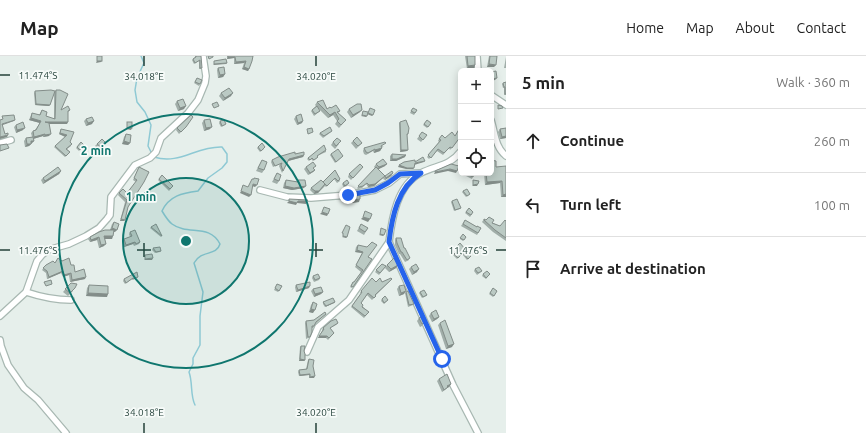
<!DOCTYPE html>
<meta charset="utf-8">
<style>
body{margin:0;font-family:Ubuntu,sans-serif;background:#f2f2f2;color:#222}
.controls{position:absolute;right:12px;top:12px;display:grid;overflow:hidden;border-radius:6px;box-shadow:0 2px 10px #0003}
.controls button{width:36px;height:36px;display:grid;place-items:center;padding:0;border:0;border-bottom:1px solid #e0e0e0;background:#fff;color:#222;font:20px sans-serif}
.stop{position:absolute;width:12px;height:12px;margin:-9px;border:3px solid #2563eb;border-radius:50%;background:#fff}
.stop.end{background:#2563eb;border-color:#fff;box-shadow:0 1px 4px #0008}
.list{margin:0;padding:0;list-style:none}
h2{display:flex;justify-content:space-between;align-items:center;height:52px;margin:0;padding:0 16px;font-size:17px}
h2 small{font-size:13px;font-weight:400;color:#767676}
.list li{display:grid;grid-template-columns:26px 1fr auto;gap:12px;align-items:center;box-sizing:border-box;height:64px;padding:0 16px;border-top:1px solid #e0e0e0}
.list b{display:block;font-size:15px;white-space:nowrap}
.list em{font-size:13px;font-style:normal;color:#767676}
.icon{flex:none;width:22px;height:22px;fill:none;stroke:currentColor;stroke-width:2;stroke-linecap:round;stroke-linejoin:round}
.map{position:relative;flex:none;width:506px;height:377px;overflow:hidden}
header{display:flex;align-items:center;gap:24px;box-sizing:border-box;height:56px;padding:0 20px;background:#fff;border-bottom:1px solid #e0e0e0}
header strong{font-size:19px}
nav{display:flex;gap:22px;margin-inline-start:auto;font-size:14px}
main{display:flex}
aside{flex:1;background:#fff}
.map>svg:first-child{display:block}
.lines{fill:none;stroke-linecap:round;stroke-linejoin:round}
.stream{stroke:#8ec9d4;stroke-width:1.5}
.street-casing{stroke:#a8b8b2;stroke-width:8}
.street{stroke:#fff;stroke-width:5.5}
.wall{fill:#a1aea9}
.shaded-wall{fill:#838d89}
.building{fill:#bbcac4;stroke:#838d89}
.route{stroke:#2563eb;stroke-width:5}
.ticks{fill:none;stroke:#24423a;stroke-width:1.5}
.ring{fill:none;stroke:#0f766e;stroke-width:2}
.ticks-label{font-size:10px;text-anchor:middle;fill:#24423a;stroke:#f7fbf9;stroke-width:3.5;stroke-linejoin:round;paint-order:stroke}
.centre{fill:#0f766e;stroke:#f7fbf9;stroke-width:2}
.ring-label{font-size:12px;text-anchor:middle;font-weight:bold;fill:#0f766e;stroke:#f7fbf9;stroke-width:3.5;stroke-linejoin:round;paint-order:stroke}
</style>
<header>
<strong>Map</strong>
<nav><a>Home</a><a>Map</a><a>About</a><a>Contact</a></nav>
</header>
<main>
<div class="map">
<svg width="506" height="377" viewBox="0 0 506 377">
<rect width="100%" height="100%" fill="#e6efeb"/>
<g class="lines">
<g class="stream">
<polyline points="141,0 144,7 137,22 135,34 137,46 145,56 151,69 148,90 152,98"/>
<path d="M154 101C180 109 196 90 222 91L227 98V106L222 112 208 122 198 135C182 137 169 140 162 155 165 160 168 165 172 168 188 180 209 167 220 188 216 201 202 193 194 207L203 236 200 260V289L193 302V308L189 316C193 327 190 339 195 349"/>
</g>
<defs>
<g id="street">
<polyline points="477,0 478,15"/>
<polyline points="491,39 506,49"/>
<path d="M491 64C495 77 495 91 506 100"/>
<polyline points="0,87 11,84"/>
<path d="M461 95C450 110 437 109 421 117 397 129 392 162 389 186L453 329 478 377"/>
<polyline points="260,134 287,141 311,142 348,139 375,134 389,127 400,118 420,117"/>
<path d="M26 236C41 241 55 244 71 244"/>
<polyline points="0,260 26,236 37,205 42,199 48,194 69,188 86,180 99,172 107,163 110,159 111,141 135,109 150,102 156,96 161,82 188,57 198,44 205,27 206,20 203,0"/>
<polyline points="0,284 1,290 8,309 24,332 38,344 66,377"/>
<polyline points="307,296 318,271 349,244 389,186"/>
</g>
</defs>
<use href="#street" class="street-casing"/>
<use href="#street" class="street"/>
</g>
<g class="wall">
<polygon points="195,0 201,0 201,13 199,13 199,5 194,8 192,4 195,1"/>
<polygon points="227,0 253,0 249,13 248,15 242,13 244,7 234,8 234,2 227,3"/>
<polygon points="465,0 475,0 475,9 474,12 467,13"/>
<polygon points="489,0 497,0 494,11 487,11"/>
<polygon points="506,1 506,12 504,12"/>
<polygon points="218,12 225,18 223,21 218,22 217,14"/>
<polygon points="197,22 200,28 199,30 194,27"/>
<polygon points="506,26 506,39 504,39 504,32 503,32 502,28 503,27"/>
<polygon points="56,34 61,54 70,54 68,56 67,68 49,68 49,80 43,81 43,80 33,83 34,85 29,90 25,91 24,85 26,82 32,81 31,77 33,75 35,74 40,67 29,64 31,59 32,57 39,59 42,54 46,60 54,63 54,37 49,50 35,49 34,37 35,35 55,35"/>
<polygon points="221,37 231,40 223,45 219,40"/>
<polygon points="461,43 461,52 459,52 459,46"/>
<polygon points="177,45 184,53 178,55 175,48"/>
<polygon points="317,46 327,53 331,52 340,55 338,57 346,64 339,72 335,68 337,65 333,59 328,62 317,51 320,55 314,60 311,55 316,50 315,49"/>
<polygon points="349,53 360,56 351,62 347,56"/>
<polygon points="412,53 417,54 414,59 410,57"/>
<polygon points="296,60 302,67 297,69 294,63"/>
<polygon points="86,63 92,68 86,70 84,65"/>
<polygon points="204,64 210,73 204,75 202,67"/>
<polygon points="427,64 431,67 427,72 423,69"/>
<polygon points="220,65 225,69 221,71 219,67"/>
<polygon points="400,66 408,78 407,79 407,95 400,96 399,67"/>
<polygon points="16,69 23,74 16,77 14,71"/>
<polygon points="177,72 184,73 179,78 176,74"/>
<polygon points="506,72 506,82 500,83 498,76 500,73"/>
<polygon points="61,73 70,86 71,90 67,93 70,96 65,101 54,91 65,81 59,78"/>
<polygon points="331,76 323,82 319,78 320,77"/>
<polygon points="422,76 427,79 421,86 417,83"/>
<polygon points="126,78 130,87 128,89 122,88 124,81"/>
<polygon points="455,80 461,80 450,94 449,92 443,99 437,95 429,103 427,101 439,86 438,85 439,83 445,82"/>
<polygon points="353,85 362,87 356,93 351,87"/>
<polygon points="81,86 84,89 79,95 76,92"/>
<polygon points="333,86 339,88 335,93 331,89"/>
<polygon points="106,87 99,94 95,90 97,88"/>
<polygon points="384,90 382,91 380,95 374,97 373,95 366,99 364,98 363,95 364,92"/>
<polygon points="258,91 264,93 260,96 257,92"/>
<polygon points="326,94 326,96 317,100 317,102 313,105 311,103 309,105 307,103 308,102"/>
<polygon points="295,98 304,99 303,101 288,105 282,117 279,110 280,108 273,111 271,106 272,104"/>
<polygon points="331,98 343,100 335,107 330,99"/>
<polygon points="392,98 405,101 396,105 390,105 390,100"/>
<polygon points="262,104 264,114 262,117 256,115"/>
<polygon points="376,108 385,110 378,113 384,121 374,130 368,131 366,128 362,132 358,133 357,132 375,112 374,111"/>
<polygon points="506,110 506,141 501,141 500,127 485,129 484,117 491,117"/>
<polygon points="139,111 149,116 128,151 124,165 120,165 125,146 118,139 119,137 127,137 136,126 133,124"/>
<polygon points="306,111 314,113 315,114 313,116 308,119 304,113"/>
<polygon points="363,111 351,124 348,121 349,118"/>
<polygon points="461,111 461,117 474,117 472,123 458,116"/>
<polygon points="335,114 340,125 337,127 334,123 326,131 325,130 318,137 314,138 310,134 311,132 323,126"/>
<polygon points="61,115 59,118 43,128 41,124 43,122"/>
<polygon points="277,117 279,125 277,128 272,126"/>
<polygon points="393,117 391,120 385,124 383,123 385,120"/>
<polygon points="162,119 173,130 169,135 158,124"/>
<polygon points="286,124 297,126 298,124 304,132 292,134 283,132 284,127"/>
<polygon points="343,127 349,127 344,132 342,128"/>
<polygon points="463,135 469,139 466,141 462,136"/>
<polygon points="353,140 359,146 351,147 351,143"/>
<polygon points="452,145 461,152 460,153 454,155 451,146"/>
<polygon points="469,152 473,156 470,161 465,157"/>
<polygon points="484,163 500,170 506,165 506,185 493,176 482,166"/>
<polygon points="465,164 477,171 481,172 477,179 461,170"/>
<polygon points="114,166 115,176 113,176 112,183 105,183 104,190 99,192 97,184 90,186 88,183 90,181 110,174 112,168"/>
<polygon points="361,168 368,172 364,179 357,175"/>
<polygon points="151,171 162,180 161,181 150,172"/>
<polygon points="130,176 140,186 139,188 134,190 133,188 124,191 122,185 124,183 130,181 129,178"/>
<polygon points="463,178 466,181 463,185 460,183"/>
<polygon points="396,182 404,192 409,204 405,206 400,198 399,198 395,189 395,184"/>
<polygon points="358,189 368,201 372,203 352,232 350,231 353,226 354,226 361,216 355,211 362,197 355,196 356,191"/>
<polygon points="457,190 471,200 467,204 462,198 457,203 453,199 458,194 456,191"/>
<polygon points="153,192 161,195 160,196 155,197 152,194"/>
<polygon points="62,205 71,209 75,216 85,223 70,226 69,219 63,221 61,217 47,223 46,217 42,214 46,209 55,207"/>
<polygon points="382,208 386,210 379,219 375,216"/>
<polygon points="387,209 398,209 396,212 389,216 385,212"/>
<polygon points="411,211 417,216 412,219 409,213"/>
<polygon points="475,213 481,216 477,219 474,215"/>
<polygon points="483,218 490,218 486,223 482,220"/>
<polygon points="313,220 320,222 319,224 314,226 312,222"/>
<polygon points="138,221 137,222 132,224 132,223 125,228 123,225 124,223"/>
<polygon points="392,223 376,239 376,240 372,244 367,239 361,247 362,250 369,256 364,262 351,251 361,237 360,237 361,235 376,226 382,226"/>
<polygon points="71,227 73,235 68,240 63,236"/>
<polygon points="277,228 282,230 278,236 274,234"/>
<polygon points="89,229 107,241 86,240 87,232"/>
<polygon points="296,229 309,232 296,236 295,231"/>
<polygon points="399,230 404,238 399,240 397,233"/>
<polygon points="493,232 497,235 493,241 489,238"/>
<polygon points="313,233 323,236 321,238 314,241 311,235"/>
<polygon points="406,236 413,249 408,251 405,237"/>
<polygon points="420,236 427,239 426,240 422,242 419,237"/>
<polygon points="382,243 387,245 384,248 381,245"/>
<polygon points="313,246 313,257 309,256 311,249"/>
<polygon points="323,246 335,246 334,247 325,251 323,248"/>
<polygon points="431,257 439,261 437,263 432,266 429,260"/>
<polygon points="326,258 316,267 313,272 312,272 310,281 306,283 305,267 306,265 314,264"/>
<polygon points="419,262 424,267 422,270 420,271 417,265"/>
<polygon points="338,267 336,269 330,272 334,277 328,284 326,282 318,282 322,275 322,274 323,272"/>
<polygon points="440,267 452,291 446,293 438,269"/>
<polygon points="301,290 304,295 305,304 304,305 299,305 300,291"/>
<polygon points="309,303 313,310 314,322 309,322 309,319 299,320 298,316 299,314 306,313 308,304"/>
<polygon points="439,323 451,328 449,331 447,332 442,336 437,325"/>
</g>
<g class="shaded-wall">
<polygon points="228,1 235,1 234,2 227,3"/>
<polygon points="97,5 102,5 101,6 96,7"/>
<polygon points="246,5 244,7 234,8 236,6"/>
<polygon points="227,7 226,8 213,9 214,8"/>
<polygon points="489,8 496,9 494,11 487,11"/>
<polygon points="475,9 474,12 467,13 468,10"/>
<polygon points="244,11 249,13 248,15 242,13"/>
<polygon points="225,18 223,21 218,22 220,19"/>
<polygon points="497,22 495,24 491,25 492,23"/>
<polygon points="233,37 231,40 223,45 225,42"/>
<polygon points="36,48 50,49 49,50 35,49"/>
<polygon points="186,50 184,53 178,55 180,52"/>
<polygon points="362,54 360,56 351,62 353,59"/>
<polygon points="335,56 333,59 328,62 330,59"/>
<polygon points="368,57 373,59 372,60 367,58"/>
<polygon points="362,59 367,60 366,61 361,60"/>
<polygon points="31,62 41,65 40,67 29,64"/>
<polygon points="15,64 14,65 0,70 2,68"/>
<polygon points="94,65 92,68 86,70 88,67"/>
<polygon points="303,65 302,67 297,69 298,67"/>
<polygon points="45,66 68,66 67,68 44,68"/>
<polygon points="212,71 210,73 204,75 206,72"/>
<polygon points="25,72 23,74 16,77 17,74"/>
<polygon points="127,72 132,72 131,74 126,73"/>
<polygon points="60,77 67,79 66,81 59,78"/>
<polygon points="45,78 43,80 33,83 34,81"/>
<polygon points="51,78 49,80 43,81 45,79"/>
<polygon points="8,79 7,81 0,83 0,81"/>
<polygon points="506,80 506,82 500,83 502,81"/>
<polygon points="31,85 34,85 29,90 25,91 27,88"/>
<polygon points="124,85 130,87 128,89 122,88"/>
<polygon points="382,92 380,95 374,97 375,94"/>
<polygon points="401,94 408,94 407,95 400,96"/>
<polygon points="304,99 303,101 288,105 289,103"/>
<polygon points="406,99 405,101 396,105 390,105 392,103"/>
<polygon points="425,105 424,106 414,109 415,107"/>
<polygon points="387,108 385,110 377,114 379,111"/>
<polygon points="399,109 414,112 413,113 406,113 398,111"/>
<polygon points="450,113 457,115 456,117 448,115 434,118 435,116"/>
<polygon points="315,114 313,116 308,119 310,117"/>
<polygon points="61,115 59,118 43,128 45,125"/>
<polygon points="393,117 391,120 385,124 386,122"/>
<polygon points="385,120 374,130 368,131 369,129"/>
<polygon points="502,125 500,127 485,129 487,126"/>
<polygon points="253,128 257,129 255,131 252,130"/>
<polygon points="325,128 318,137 314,138 315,135"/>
<polygon points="478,128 477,130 472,130 473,129"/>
<polygon points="285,130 306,130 304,132 292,134 283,132"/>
<polygon points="241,135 251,139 249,141 240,137"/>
<polygon points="506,138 506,141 501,141 503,139"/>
<polygon points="360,143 359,146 351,147 353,144"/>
<polygon points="289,145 307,145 306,148 297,147 296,149 287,147"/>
<polygon points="322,156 328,158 327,160 320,158"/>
<polygon points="363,161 370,163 368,166 361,163"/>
<polygon points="121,163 125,164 124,165 120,165"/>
<polygon points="112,172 117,174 115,176 110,174"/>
<polygon points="380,178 384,179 383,180 379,179"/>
<polygon points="104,180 113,180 112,183 103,183"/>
<polygon points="343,180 347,181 346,182 342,181"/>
<polygon points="99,181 97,184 90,186 91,184"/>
<polygon points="135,186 133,188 124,191 126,189"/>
<polygon points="106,188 104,190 99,192 101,189"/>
<polygon points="357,194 363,196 362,197 355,196"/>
<polygon points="153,202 152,204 144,204 145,203"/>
<polygon points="398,209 396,212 389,216 391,213"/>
<polygon points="419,213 417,216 412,219 414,216"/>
<polygon points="63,215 61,217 47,223 49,221"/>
<polygon points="71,217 69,219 63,221 64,219"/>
<polygon points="86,221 85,223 70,226 72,224"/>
<polygon points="310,230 309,232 296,236 298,234"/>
<polygon points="406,235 404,238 399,240 401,237"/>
<polygon points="323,236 321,238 314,241 315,238"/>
<polygon points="88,237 108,238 107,241 86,240"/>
<polygon points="335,246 334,247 325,251 326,250"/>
<polygon points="311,253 315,254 313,257 309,256"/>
<polygon points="439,261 437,263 432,266 434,263"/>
<polygon points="319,280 327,280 326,282 318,282"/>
<polygon points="454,288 452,291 446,293 448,290"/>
<polygon points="300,303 305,304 304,305 299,305"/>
<polygon points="310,318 309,319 299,320 300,319"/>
<polygon points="315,320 314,322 309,322 310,321"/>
<polygon points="451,328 449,331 447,332 442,336 447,330"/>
</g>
<g class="building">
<rect x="97" y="0" width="5" height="5"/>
<polygon points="196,0 201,0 202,12 200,12 200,4 195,7 193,3 196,1"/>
<polygon points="208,0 213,0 213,1 209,3"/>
<polygon points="228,0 253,0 252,5 249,13 244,11 246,5 236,6 235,1 228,1"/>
<polygon points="467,0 475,0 475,9 468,10"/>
<polygon points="490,0 497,0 496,9 489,8"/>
<polygon points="226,3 227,7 214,8 214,5"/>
<polygon points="224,11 225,18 220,19 218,12"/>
<polygon points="496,15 497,22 492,23 491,16"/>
<polygon points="197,22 202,24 200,28 195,26"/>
<polygon points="506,26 506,38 505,38 505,31 504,31 503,27"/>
<polygon points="229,32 233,37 225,42 221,37"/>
<polygon points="51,34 55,35 50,49 36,48 35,35"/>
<polygon points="56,34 60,34 68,38 61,54 68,50 70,54 68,55 68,66 45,66 49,67 51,78 45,79 45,78 34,81 33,75 36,74 41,65 31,62 32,57 40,59 42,54 47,56 46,60 55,63"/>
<polygon points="183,43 186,50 180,52 177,45"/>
<polygon points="323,44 327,53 330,51 331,52 336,49 340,55 337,56 346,64 341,69 337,65 339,63 335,56 330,59 317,46"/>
<polygon points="217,46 219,50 214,52 212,48"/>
<polygon points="357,48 361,48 362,54 353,59 349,53"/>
<polygon points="498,49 502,50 503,52 498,53"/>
<polygon points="317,50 320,55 315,58 312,54"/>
<polygon points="370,52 375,54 373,59 368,57"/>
<polygon points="413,52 417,54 415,57 411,55"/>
<polygon points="363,55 368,56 367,60 362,59"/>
<polygon points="301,58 303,65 298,67 296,60"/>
<polygon points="14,59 15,64 2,68 5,78 8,77 8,79 0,81 0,64 3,63 2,60"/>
<polygon points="191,59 193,61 186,71 181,76 177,72"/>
<polygon points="92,61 94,65 88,67 86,63"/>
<polygon points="210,63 212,71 206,72 204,64"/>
<polygon points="224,64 226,68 222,70 220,65"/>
<polygon points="406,64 409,72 408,78 407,78 408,94 401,94 400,66"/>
<polygon points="427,64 431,67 428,71 424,68"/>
<polygon points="23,66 25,72 17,74 16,69"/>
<rect x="127" y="66" width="5" height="6"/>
<polygon points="461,70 461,80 452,92 450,91 444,97 438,93 431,102 428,99 441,84 439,83 442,79 445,82 452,76 455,80"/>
<polygon points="330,71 332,75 324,80 320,77"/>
<polygon points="312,72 313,76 308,78 307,73"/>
<polygon points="506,72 506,80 502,81 500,73"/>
<polygon points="61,73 74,76 70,86 72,88 66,93 70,96 66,100 55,90 67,79 60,77"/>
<polygon points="422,76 427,79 423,84 419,80"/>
<polygon points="126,78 131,79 130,87 124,85"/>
<polygon points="33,81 34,85 31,85 31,88 27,88 26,82"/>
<polygon points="357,81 362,87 358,90 353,85"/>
<polygon points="337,82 341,85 336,90 333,86"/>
<polygon points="102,83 106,87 101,91 97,88"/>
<polygon points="491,83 493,83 494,90 491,89"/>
<polygon points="81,86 84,89 80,94 77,91"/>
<polygon points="385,86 386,87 381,90 382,92 375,94 375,93 368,97 366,96 364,92"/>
<polygon points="262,87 265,91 261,95 258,91"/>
<polygon points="7,88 9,92 0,95 0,89"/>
<polygon points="324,89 326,94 317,100 318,101 314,104 312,102 310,104 308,102"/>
<polygon points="338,93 343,100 336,106 331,98"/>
<polygon points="295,96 295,98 304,96 304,99 289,103 283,115 281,109 282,107 275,110 272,104 278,101"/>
<polygon points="392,98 406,99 397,103 392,103"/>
<polygon points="423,101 425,105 415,107 414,112 407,112 399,109 404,106 415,104 415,106"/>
<polygon points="383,103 387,108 379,111 376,108"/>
<polygon points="262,104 267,106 264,114 258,112"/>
<polygon points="491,104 496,105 496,111 506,110 506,138 503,139 502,125 487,126 486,117 491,117"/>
<polygon points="313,106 316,110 313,112 315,114 310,117 306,111"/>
<polygon points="360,108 363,111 353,122 349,118"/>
<polygon points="451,108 459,110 457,115 450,113 435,116 435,115"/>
<polygon points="58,111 61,115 45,125 43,122"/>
<polygon points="139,111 149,116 144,126 128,151 125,164 121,163 127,144 119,137 123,133 127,137 137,124 134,122"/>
<polygon points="376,111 385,120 375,128 369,129 367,127 363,130 359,131 358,130"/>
<polygon points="335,114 340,123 338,125 335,122 327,130 323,126"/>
<polygon points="392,115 393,117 386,122 385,120"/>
<polygon points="277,117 281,119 279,125 274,123"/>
<polygon points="465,117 474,117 473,121"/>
<polygon points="162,119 173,130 170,133 159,123"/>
<polygon points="254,122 259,123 257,129 253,128 251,139 241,135 243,129 248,131 252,123 254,123"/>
<polygon points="286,124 298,126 298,124 305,124 306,130 294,132 285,130"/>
<polygon points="321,124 325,128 319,135 315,135 311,132"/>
<polygon points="347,124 349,127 345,130 343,127"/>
<polygon points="473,124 479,125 478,128 473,129"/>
<polygon points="467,133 470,138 467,140 463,135"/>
<polygon points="360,139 360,143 353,144 353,140"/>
<polygon points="289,143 308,144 307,145 298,145 297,147 289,145"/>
<polygon points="457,143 461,152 455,154 452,145"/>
<polygon points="324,151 330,153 328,158 322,156"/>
<polygon points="469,152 473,156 471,159 466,156"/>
<polygon points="365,155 372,158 370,163 363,161"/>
<polygon points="489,161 494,164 492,167 500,170 505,164 506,165 506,182 495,174 484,164 484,163 486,164"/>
<polygon points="465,164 477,171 477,170 481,172 478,177 463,168"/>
<polygon points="114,166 119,168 117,174 112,172"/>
<polygon points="156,168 162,180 151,171"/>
<polygon points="361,168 368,172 365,176 359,172"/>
<polygon points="346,169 350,171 347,181 343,180 343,177 342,177"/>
<polygon points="381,172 386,174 384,179 380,178"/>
<polygon points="105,174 114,174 113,180 104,180 106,188 101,189 99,181 91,184 90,181 99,176"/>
<polygon points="135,174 140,186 136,188 135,186 126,189 124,183 132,180 130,176"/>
<polygon points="463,178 466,181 464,184 460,182"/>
<polygon points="396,182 401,182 404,192 405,192 410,202 407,204 402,196 401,196 397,187"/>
<polygon points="372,186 377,189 368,201 372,203 353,231 351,230 353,226 354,226 363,214 356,209 363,196 357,194 358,189 367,191"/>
<polygon points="460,187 471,200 468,203 463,197 458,202 454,198 459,193 457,190"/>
<polygon points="160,191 161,195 156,196 153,192"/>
<polygon points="152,198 153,202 145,203 145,199"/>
<polygon points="58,202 62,205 69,202 71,209 74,209 75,216 84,213 86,221 72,224 71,217 64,219 63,215 49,221 47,215 43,212 46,209 53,205 55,207"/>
<polygon points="394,202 398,209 391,213 387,209"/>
<polygon points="382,208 386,210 380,217 376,214"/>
<polygon points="416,208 419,213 414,216 411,211"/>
<polygon points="479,211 482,215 478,217 475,213"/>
<polygon points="487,215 490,218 486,222 483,218"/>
<polygon points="137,216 138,221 133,223 133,222 126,227 124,223"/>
<polygon points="318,218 320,222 315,224 313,220"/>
<polygon points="372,222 376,226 380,222 382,226 391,222 392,223 375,239 376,240 374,242 368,237 361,247 363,249 362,251 369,256 365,260 352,250 362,236 361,235"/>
<polygon points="51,224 52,228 46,230 44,226"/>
<polygon points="310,226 310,230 298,234 296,229"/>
<polygon points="71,227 77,228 75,232 70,237 65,233"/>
<polygon points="277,228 282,230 279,235 275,232"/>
<polygon points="89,229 108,230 108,238 88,237"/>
<polygon points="404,229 406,235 401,237 399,230"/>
<polygon points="321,231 323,236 315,238 313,233"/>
<polygon points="493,232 497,235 494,240 490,237"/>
<polygon points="424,234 427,239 423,241 420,236"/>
<polygon points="408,235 414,248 409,249 406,236"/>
<polygon points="385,240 388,244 384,247 382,243"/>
<polygon points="333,242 335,246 326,250 323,246"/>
<polygon points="313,246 317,248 315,254 311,253"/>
<polygon points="436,254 439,261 434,263 431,257"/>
<polygon points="325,256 326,258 316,266 314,270 312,270 312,276 310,281 308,281 306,265 314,264"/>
<polygon points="421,261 424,267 422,268 419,262"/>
<polygon points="336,263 338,267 330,272 334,277 329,282 327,280 319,280 324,273 323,272 331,265"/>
<polygon points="445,264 454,288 448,290 440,267"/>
<polygon points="301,290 305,290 304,295 305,298 305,304 300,303"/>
<polygon points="309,303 314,304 313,310 315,320 310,321 310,318 300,319 299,314 307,313"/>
<polygon points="447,318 451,328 447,330 448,331 444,334 439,323"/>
</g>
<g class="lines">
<path class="route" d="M348 139 375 134 388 127 400 118 421 117C398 131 392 160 389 186L442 303"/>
</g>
<path class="ticks" d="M144 0V10M316 0V10M0 19H10M144 187V201M316 187V201M0 194H10M137 194H151M309 194H323M496 194H506M144 367V377M316 367V377"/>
<circle cx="186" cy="185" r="63" fill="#0f766e" fill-opacity=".12"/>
<g class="ring">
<circle cx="186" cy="185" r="63"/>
<circle cx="186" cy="185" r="127"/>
</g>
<g class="ticks-label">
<text x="38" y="23">11.474°S</text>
<text x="144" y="24">34.018°E</text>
<text x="316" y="24">34.020°E</text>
<text x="38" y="198">11.476°S</text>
<text x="468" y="198">11.476°S</text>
<text x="144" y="360">34.018°E</text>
<text x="316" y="360">34.020°E</text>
</g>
<circle cx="186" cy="185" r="6" class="centre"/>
<g class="ring-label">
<text x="96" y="99">2 min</text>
<text x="141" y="145">1 min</text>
</g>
</svg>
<div class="controls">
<button>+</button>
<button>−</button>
<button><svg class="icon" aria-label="locate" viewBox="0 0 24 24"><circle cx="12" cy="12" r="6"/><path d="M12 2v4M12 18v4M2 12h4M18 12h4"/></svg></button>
</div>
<div class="stop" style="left:442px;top:303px"></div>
<div class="stop end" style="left:348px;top:139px"></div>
</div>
<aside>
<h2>5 min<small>Walk · 360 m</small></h2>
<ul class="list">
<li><svg class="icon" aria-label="ahead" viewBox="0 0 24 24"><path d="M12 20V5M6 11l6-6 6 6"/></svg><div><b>Continue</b></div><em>260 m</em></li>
<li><svg class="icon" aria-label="left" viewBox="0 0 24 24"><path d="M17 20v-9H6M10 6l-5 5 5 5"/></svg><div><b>Turn left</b></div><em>100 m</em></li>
<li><svg class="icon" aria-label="arrive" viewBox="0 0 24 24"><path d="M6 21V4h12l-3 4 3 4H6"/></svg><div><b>Arrive at destination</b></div></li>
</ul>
</aside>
</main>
